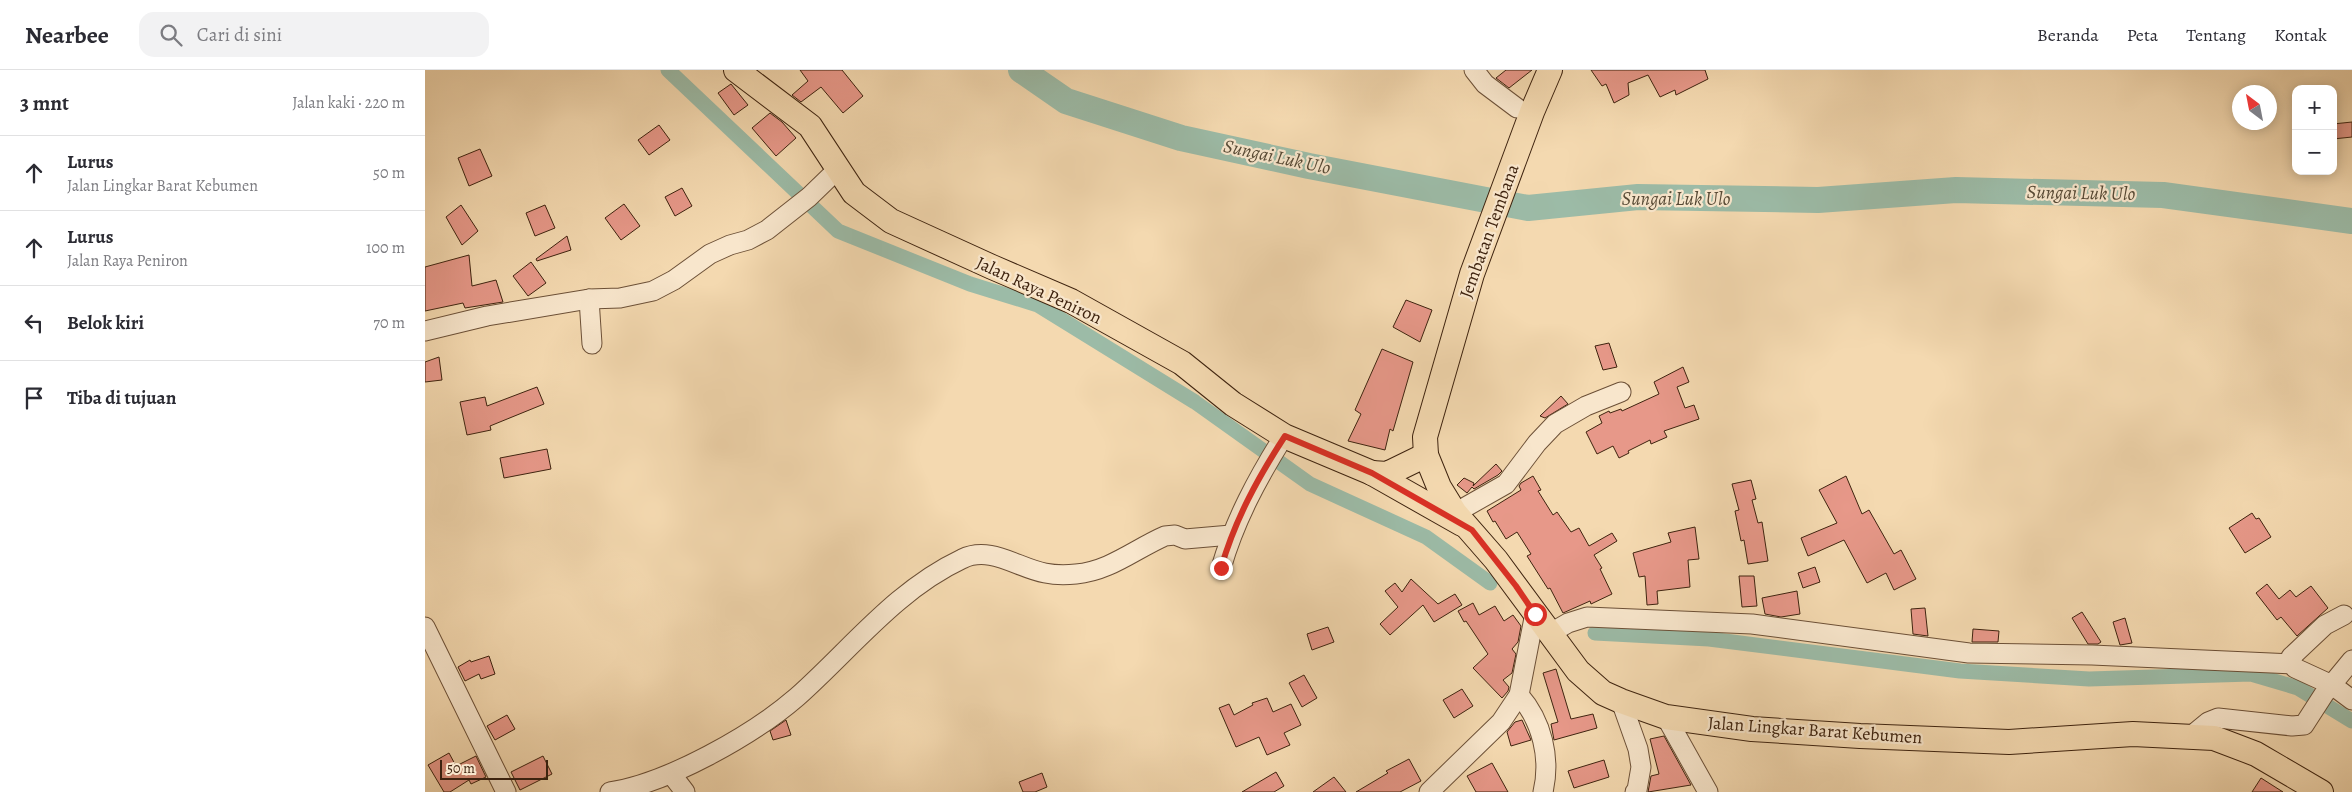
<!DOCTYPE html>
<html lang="id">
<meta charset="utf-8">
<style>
body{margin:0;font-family:Alegreya,serif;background:#f2f2f3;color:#2b2b33}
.controls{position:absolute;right:15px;top:15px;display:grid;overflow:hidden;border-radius:10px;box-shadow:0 2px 12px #0003}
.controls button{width:45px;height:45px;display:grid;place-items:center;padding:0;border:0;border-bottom:1px solid #e1e1e2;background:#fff;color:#2b2b33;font:25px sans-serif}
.compass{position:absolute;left:1807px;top:15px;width:45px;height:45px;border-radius:50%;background:#fff;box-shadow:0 2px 12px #0003;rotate:328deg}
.scale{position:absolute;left:15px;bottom:12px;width:108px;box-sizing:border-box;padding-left:5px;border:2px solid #3e230f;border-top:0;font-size:14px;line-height:18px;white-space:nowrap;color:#3e230f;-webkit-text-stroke:4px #f8e6cc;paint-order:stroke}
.stop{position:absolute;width:15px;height:15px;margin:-11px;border:4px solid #d93025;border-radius:50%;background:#fff}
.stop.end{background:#d93025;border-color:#fff;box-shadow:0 1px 5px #0008}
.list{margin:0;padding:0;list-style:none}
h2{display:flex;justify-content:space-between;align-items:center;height:65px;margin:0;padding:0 20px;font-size:21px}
h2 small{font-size:16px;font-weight:400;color:#7c7c81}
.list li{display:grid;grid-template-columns:32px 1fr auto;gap:15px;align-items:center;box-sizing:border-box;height:75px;padding:0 20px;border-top:1px solid #e1e1e2}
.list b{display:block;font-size:19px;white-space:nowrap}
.list p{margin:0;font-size:16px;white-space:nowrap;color:#7c7c81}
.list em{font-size:16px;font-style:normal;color:#7c7c81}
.icon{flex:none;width:28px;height:28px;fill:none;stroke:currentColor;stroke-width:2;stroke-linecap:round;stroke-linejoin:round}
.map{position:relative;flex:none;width:1927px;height:722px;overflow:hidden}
header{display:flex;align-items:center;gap:30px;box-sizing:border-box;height:70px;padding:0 25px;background:#fff;border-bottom:1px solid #e1e1e2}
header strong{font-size:24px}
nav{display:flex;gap:28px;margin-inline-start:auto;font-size:18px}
.search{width:350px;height:45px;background:#f2f2f3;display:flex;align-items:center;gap:12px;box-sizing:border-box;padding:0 18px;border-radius:15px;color:#7c7c81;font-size:19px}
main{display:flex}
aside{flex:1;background:#fff}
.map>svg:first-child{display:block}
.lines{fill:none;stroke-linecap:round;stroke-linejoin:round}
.canal{stroke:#9cbba7;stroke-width:15}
.river{stroke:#9cbba7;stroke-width:26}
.building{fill:#e79889;stroke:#3e230f}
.minor-casing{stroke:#6c5037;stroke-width:21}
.major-casing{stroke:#3e230f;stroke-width:26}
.minor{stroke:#f8e6cc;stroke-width:19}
.major{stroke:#f4d9b0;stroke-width:24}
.route{stroke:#d93025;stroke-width:6}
.labels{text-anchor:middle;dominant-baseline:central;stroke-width:4.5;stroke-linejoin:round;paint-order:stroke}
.street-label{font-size:18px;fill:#3e230f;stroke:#f8e6cc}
.water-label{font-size:19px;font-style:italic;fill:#564935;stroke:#f8e6cc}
</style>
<header>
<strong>Nearbee</strong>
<div class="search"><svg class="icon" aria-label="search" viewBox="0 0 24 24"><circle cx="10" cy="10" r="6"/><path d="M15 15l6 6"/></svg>Cari di sini</div>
<nav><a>Beranda</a><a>Peta</a><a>Tentang</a><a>Kontak</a></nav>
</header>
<main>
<aside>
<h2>3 mnt<small>Jalan kaki · 220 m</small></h2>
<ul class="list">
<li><svg class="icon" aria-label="ahead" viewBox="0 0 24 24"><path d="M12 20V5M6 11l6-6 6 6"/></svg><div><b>Lurus</b><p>Jalan Lingkar Barat Kebumen</p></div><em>50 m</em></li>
<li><svg class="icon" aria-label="ahead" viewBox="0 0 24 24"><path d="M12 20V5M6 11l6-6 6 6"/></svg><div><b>Lurus</b><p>Jalan Raya Peniron</p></div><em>100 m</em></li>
<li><svg class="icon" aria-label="left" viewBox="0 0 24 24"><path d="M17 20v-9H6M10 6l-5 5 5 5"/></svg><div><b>Belok kiri</b></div><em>70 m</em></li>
<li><svg class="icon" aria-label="arrive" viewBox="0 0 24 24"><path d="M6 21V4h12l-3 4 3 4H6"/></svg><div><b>Tiba di tujuan</b></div></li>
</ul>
</aside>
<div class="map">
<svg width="1927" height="722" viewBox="0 0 1927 722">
<rect width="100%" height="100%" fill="#f4d9b0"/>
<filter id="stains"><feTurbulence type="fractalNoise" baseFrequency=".004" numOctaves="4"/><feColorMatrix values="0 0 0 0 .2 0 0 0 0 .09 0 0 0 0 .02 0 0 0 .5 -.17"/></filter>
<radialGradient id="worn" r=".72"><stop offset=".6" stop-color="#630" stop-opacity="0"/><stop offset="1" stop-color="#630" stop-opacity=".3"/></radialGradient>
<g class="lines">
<g class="canal">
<polyline points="243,0 413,161 545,214 613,235 770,332 885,414 1001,467 1065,513"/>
<polyline points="1170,563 1284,569 1535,601 1664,609 1826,604 1873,618 1927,651"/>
</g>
<polyline class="river" points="596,0 641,31 756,68 884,96 1103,138 1213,127 1393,130 1531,120 1738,125 1927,151"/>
</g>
<g class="building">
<polygon points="375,0 417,0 438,26 418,43 396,17 376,32 367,25 383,11"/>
<polygon points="1081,0 1107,0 1084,18 1071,8"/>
<polygon points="1166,0 1280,0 1283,9 1251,25 1250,20 1235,27 1223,5 1203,13 1204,25 1189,33 1181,14 1177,16"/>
<polygon points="306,14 323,35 309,45 293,23"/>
<polygon points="345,43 357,52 371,68 351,86 327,58"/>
<polygon points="1927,52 1927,67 1908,69 1908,54"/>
<polygon points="234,55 245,70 224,85 213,70"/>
<polygon points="55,79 67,106 44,116 33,88"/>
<polygon points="257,118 267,136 250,146 240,127"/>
<polygon points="199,134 215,156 196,170 180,148"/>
<polygon points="36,135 53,161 37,175 21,147"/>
<polygon points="120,135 130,158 110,166 101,143"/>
<polygon points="142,166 146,180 112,191 111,189"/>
<polygon points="44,185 47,216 71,210 78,232 40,238 38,233 0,241 0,197"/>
<polygon points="106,192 121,213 103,226 88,206"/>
<polygon points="981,230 1007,240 995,272 968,257"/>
<polygon points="1184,273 1192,297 1178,300 1170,276"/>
<polygon points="957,279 988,292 968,361 965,359 960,380 923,371 936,344 930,340"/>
<polygon points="14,287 17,310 0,312 0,292"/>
<polygon points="1258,297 1264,312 1252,317 1260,338 1269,335 1274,349 1239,361 1242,367 1226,374 1225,370 1203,381 1204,383 1194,388 1188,376 1172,384 1161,362 1177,353 1174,346 1184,341 1185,343 1196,339 1197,341 1234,324 1229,312"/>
<polygon points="112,317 119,334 65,356 66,360 42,365 35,332 60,327 62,336"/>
<polygon points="1136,326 1143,334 1120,348 1115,346"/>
<polygon points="122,379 126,399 79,408 75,388"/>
<polygon points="1071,394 1077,401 1073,405 1049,419 1047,417 1042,423 1032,415 1039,408 1049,413 1048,416"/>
<polygon points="1108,406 1116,420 1113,421 1128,445 1132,442 1146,462 1154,458 1164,476 1187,463 1192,471 1169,485 1177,498 1175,499 1187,524 1166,534 1165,531 1138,543 1125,518 1123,519 1102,486 1106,484 1092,462 1081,469 1070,451 1068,452 1062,441 1096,420 1094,416 1096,413"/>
<polygon points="1421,406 1437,444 1444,440 1469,484 1476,480 1491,509 1469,520 1461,503 1442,513 1419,470 1383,486 1376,468 1412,453 1394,420"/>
<polygon points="1326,410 1331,429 1327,430 1333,453 1337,452 1343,491 1323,494 1319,470 1316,471 1310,441 1314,440 1307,414"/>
<polygon points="1827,443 1831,449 1834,448 1846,467 1820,483 1804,458"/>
<polygon points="1270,457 1274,489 1263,490 1265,517 1232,521 1233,534 1222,535 1220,506 1214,507 1208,483 1246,472 1243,463"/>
<polygon points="1390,497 1395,512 1378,518 1373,503"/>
<polygon points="1314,506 1329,506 1332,536 1317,537"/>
<polygon points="986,509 1013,534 1030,524 1037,535 1009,552 998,535 965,565 955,554 973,537 960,521 970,513 977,522"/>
<polygon points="1842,514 1854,529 1865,520 1871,527 1886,516 1903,538 1872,566 1856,547 1852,550 1831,523"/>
<polygon points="1372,521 1375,544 1356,547 1340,544 1337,528"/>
<polygon points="1048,533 1054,545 1070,536 1079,551 1088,545 1096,556 1093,572 1087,579 1091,584 1087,603 1078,610 1084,617 1083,621 1077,628 1048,598 1063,584 1041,551 1039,552 1033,541"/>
<polygon points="1500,538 1503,566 1488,564 1486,539"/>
<polygon points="1657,542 1676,572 1673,574 1663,574 1647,548"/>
<polygon points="1700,548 1707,573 1695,575 1688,552"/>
<polygon points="903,557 909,572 887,580 882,564"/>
<polygon points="1548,559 1574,561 1573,572 1547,572"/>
<polygon points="64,586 70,604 56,609 54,604 40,611 33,597 45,590 46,592"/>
<polygon points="1131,599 1146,649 1168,644 1172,658 1129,670 1126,654 1133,652 1118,603"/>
<polygon points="879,605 892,628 877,637 864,613"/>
<polygon points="1037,619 1048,636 1029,648 1018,630"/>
<polygon points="842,628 848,642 866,634 876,655 859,663 865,675 842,685 834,667 811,677 794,638 804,634 809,645 828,635 827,633"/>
<polygon points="82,645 90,659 70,670 62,656"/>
<polygon points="361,650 366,665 348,670 345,661"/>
<polygon points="1097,650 1106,670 1086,676 1082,662 1090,652"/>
<polygon points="1239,666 1266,715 1223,722 1226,706 1234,704 1225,669"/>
<polygon points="24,683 31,696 51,686 61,707 46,714 44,710 25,722 19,722 3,695"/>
<polygon points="118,686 127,704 95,720 86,702"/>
<polygon points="984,689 996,711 975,722 931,722 963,703 961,701"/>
<polygon points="1179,690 1184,707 1149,718 1143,701"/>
<polygon points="1067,693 1083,722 1051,722 1042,706"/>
<polygon points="851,702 859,716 849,722 817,722"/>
<polygon points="617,703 622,717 610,722 598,722 594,712"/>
<polygon points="909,707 921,722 888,722"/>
<polygon points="1836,708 1858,722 1827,722"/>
</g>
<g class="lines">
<defs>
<g id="minor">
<polyline points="1049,0 1060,14 1092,38"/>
<polyline points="164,229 167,274"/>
<polyline points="0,261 62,246 164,229 195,228 228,221 249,210 285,184 305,175 323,170 342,160 384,127 414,98"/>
<polyline points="1030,443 1081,414 1112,373 1130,354 1161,336 1196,322"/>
<path d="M796 498C810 450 832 409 859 366"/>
<polyline points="1919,545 1900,555 1866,587 1866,590 1870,598 1907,615 1927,630"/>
<polyline points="0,557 81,722"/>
<polyline points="1124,564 1143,553 1162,547 1327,554 1544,583 1667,585 1867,594"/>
<path d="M1094 625C1117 651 1126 688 1118 722"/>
<polyline points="1196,631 1213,679 1216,697 1212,720 1210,722"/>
<polyline points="1241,647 1283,722"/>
<polyline points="1766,666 1783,652 1793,648 1867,656 1879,655 1899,624 1927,590"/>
<polyline points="247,705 260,722"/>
<path d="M185 722C243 713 328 665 372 627 426 579 471 520 537 489 565 475 593 498 620 503 630 505 641 505 651 504 685 501 710 479 740 466L750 465 760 469 806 465"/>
<polyline points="1004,722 1076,652 1094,625 1110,543"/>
</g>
<g id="major">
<polyline points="311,0 385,56 429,123 466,151 567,197 646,231 757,293 808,334 859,366 947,403 1037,454"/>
<polyline points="1125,0 1107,42 1047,204 1000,367 1001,385 1014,417 1030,443 1071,490 1153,601 1178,623 1196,631 1241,647 1327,659 1435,666 1584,672 1708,664 1789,668 1831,684 1896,722"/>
<polyline points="947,403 962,404 1001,385"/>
</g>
</defs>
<use href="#minor" class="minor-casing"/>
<use href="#major" class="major-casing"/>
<use href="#minor" class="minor"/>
<use href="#major" class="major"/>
</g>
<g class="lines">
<path class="route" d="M796 498C810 450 832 409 860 366L947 403 1047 460 1091 516 1110 544"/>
</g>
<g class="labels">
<g class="street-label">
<text transform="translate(1064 161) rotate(-70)">Jembatan Tembana</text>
<text transform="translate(614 220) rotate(25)">Jalan Raya Peniron</text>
<text transform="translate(1390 660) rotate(4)">Jalan Lingkar Barat Kebumen</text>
</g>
<g class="water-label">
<text transform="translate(852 87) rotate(12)">Sungai Luk Ulo</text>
<text transform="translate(1656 123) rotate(1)">Sungai Luk Ulo</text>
<text x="1251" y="129">Sungai Luk Ulo</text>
</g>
</g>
<rect width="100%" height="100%" filter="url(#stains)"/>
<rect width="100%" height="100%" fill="url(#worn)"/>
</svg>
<div class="controls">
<button>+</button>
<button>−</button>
</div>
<svg class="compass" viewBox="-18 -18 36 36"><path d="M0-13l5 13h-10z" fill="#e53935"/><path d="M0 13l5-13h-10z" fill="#7c7c81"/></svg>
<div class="scale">50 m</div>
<div class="stop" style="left:1110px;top:544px"></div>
<div class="stop end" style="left:796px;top:498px"></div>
</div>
</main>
